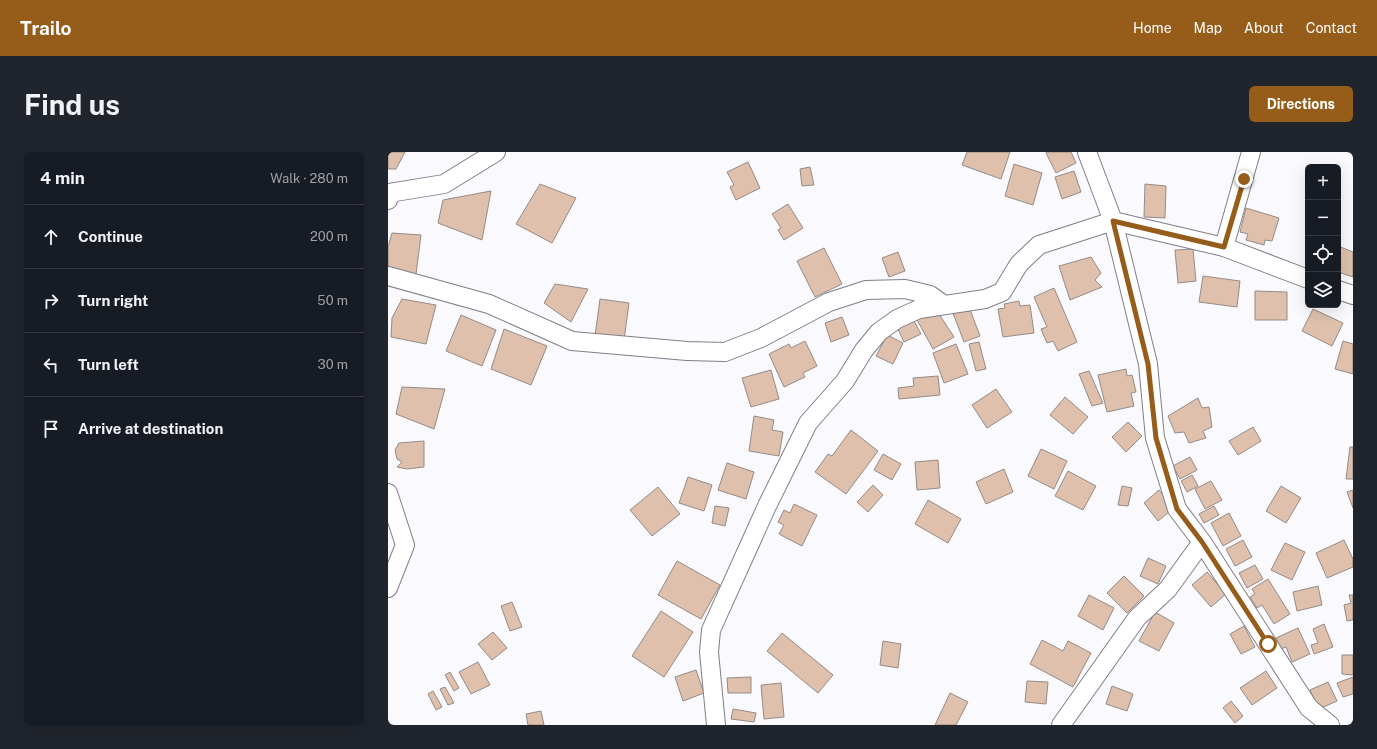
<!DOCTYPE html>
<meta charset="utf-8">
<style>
body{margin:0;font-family:"Public Sans",sans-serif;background:#20242c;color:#f1f3f6}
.controls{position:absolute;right:12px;top:12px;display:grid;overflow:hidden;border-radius:6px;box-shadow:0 4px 16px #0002}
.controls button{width:36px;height:36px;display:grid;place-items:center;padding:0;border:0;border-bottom:1px solid #363941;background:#171b24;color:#f1f3f6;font:20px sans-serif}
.stop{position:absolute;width:12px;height:12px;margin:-9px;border:3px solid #965c19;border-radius:50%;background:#fff}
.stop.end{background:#965c19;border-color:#fff;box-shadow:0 1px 4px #0008}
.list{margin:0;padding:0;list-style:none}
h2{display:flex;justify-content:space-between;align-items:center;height:52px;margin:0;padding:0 16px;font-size:17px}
h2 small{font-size:13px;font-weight:400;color:#9ea1a6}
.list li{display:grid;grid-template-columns:26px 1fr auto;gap:12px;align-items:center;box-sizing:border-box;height:64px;padding:0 16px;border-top:1px solid #363941}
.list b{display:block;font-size:15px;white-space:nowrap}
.list em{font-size:13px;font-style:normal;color:#9ea1a6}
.icon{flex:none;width:22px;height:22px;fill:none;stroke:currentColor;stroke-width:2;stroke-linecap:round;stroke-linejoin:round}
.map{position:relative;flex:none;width:965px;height:573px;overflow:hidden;border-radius:6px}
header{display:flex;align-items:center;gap:24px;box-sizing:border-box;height:56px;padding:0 20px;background:#965c19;color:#fff}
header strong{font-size:19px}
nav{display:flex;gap:22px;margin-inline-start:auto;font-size:14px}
.intro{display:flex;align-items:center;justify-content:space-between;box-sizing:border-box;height:96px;padding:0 24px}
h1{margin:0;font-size:28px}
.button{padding:10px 18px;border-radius:6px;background:#965c19;color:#fff;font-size:14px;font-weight:700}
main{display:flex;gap:24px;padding:0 24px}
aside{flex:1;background:#171b24;border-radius:6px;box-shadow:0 4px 16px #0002}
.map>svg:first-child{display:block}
.building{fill:#dec0ac;stroke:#958b85}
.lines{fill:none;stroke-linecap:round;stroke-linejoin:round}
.street-casing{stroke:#807f89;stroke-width:20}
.street{stroke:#fff;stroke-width:18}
.route{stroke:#965c19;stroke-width:5}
</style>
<header>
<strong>Trailo</strong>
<nav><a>Home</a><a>Map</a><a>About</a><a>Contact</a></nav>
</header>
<div class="intro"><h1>Find us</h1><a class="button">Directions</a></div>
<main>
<aside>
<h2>4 min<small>Walk · 280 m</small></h2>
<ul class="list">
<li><svg class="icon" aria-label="ahead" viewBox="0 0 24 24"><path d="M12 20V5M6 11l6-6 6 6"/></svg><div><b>Continue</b></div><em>200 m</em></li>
<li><svg class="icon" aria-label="right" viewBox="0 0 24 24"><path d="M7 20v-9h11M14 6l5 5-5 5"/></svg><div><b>Turn right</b></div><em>50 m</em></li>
<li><svg class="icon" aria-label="left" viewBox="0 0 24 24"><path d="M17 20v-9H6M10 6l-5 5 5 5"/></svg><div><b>Turn left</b></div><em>30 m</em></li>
<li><svg class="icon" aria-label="arrive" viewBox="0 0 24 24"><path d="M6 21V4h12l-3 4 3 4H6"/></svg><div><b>Arrive at destination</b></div></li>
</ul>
</aside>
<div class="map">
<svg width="965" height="573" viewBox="0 0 965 573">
<rect width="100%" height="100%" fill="#faf9fe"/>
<g class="building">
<polygon points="0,0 17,0 8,17 0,17"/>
<polygon points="579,0 622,0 613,27 574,13"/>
<polygon points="659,0 683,0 688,11 668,21 658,1"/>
<polygon points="360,10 372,36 348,48 342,35 346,33 339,20"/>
<polygon points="626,12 654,21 645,53 617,44"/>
<polygon points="422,15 426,33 414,34 412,17"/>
<polygon points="686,19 693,40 674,47 667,25"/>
<polygon points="152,32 188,46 164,91 128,72"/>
<polygon points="757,32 778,34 777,66 756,65"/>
<polygon points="103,39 94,88 50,71 55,48"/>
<polygon points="400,52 415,76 396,88 390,78 393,76 384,62"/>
<polygon points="858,56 891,66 884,89 877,88 876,93 858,88 860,82 852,80"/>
<polygon points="4,81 33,83 28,122 5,121 0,117 0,95"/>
<polygon points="950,94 965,100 965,125 950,120"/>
<polygon points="436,96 454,132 427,145 409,109"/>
<polygon points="805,97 808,129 790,131 787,98"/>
<polygon points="510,100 517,119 501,125 494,106"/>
<polygon points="703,105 713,121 707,128 714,135 682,148 671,114"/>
<polygon points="815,124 852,129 849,155 811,150"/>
<polygon points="167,132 200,137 183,170 156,151"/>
<polygon points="666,136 689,190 670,199 665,189 659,191 653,177 659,175 646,145"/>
<polygon points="867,139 899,140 899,168 867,168"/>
<polygon points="14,147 48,153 38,192 3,185 4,166"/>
<polygon points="212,147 241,151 236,188 207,184"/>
<polygon points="631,149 632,154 642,153 646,181 615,185 610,157 617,156 616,152"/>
<polygon points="581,155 592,184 576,190 565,161"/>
<polygon points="547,156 566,185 545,197 528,166"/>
<polygon points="925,157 955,171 944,194 914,179"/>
<polygon points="73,163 108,178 94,214 58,199"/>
<polygon points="454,165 461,183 443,190 437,171"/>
<polygon points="524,165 533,182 516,190 508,173"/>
<polygon points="116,177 159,194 143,233 103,217"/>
<polygon points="499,183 515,191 505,212 488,204"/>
<polygon points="417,189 429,214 415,221 417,225 396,235 381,202 401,192 403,196"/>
<polygon points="955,189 965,192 965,222 947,217"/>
<polygon points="591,190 598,217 588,219 581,192"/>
<polygon points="568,192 580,222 556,231 545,201"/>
<polygon points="738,217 739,224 744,223 748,240 743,241 746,254 719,260 710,223"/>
<polygon points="383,218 391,247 363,255 354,226"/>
<polygon points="701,219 715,251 704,254 691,222"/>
<polygon points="550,224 552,243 511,247 510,236 526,234 525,226"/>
<polygon points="14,235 57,237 46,277 8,262"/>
<polygon points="608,237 624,260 599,276 584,253"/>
<polygon points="677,245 700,265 685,282 662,263"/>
<polygon points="810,246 814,256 821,255 824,275 815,279 818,286 801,291 796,280 787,281 780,264"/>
<polygon points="366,264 386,268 384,278 395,280 391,304 361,299"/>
<polygon points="740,270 754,284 738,300 724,285"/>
<polygon points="865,275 873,289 850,303 841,289"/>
<polygon points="463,278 490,299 458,342 427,320 440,302 444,304"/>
<polygon points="36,289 36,315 19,317 9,315 14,310 9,307 7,298 11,291"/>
<polygon points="962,295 965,295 965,327 958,327"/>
<polygon points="653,297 679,309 666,337 640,324"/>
<polygon points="495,302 513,312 504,328 486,318"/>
<polygon points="802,305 809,318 792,327 785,314"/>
<polygon points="550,308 552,336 529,338 527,310"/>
<polygon points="339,311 366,320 358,347 330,338"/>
<polygon points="616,317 625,340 598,352 588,330"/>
<polygon points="680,319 708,334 695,358 667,344"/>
<polygon points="804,323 810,334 799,340 793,329"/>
<polygon points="300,325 324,333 316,359 291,351"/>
<polygon points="823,329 834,348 817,357 807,337"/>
<polygon points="485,333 495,343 480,360 469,350"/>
<polygon points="734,334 744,336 740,354 730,353"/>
<polygon points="893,334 913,346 898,371 878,359"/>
<polygon points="270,335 292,362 264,384 242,358"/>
<polygon points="771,338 786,356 770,369 756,351"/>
<polygon points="965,338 965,356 959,340"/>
<polygon points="540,348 573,367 560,391 527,372"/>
<polygon points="406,352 429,363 414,394 391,382 396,373 390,370 396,358 402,361"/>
<polygon points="327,354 341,356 337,374 324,371"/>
<polygon points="826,354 831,363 816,371 811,362"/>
<polygon points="841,361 853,384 835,394 823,371"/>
<polygon points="855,388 864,405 847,414 838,397"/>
<polygon points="956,388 965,407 965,415 939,426 928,401"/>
<polygon points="897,391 917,400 904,428 883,418"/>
<polygon points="760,406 778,414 770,432 752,424"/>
<polygon points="289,409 332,433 313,467 270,443"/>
<polygon points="867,413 875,427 859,436 851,421"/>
<polygon points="819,420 838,442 823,455 804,433"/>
<polygon points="736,424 756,444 739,461 719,441"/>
<polygon points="880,427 902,462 886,472 874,453 869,456 862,445 867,442 864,437"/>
<polygon points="930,434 934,453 909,459 905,440"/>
<polygon points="701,443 726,456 715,478 690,464"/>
<polygon points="961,443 965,443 965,468 959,469 956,453 963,451"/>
<polygon points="124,450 134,475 122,479 113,454"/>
<polygon points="273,459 305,480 276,525 244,504"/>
<polygon points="767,460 786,471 771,499 751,489"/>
<polygon points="936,472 945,495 926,502 923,493 930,491 925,477"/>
<polygon points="856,474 867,495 853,502 842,482"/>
<polygon points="910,476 922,502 904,510 898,495 893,497 888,486"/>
<polygon points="105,480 119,496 104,508 90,492"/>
<polygon points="394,481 445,523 430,541 379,499"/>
<polygon points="654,488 675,499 680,489 703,501 685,535 642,512"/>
<polygon points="495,489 513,492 510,516 492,513"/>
<polygon points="954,503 965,503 965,523 954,522"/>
<polygon points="90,510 102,533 83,542 71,520"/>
<polygon points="308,518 316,541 295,549 287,525"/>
<polygon points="878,519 889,536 864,553 852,536"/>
<polygon points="62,520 71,536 66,539 57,523"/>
<polygon points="363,525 363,541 340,541 339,526"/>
<polygon points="965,525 965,542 955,545 949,531"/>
<polygon points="639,529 660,530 658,552 637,550"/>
<polygon points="940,530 949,549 931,557 922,538"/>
<polygon points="393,531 396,565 376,567 373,533"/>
<polygon points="724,534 745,542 739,559 718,552"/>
<polygon points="57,535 66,551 60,553 52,537"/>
<polygon points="45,539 54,555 48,558 40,542"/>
<polygon points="562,541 580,550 568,573 547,573"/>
<polygon points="843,549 855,564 847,571 835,556"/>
<polygon points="345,557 368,561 366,570 343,567"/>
<polygon points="153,559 156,573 140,573 138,562"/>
</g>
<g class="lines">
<defs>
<g id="street">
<polyline points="699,0 725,69 760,212 767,286 789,357 814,390 921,556 942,573"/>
<polyline points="0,48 1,41 56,32 108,0"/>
<polyline points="836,95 863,0"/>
<polyline points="0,124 101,152 184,189 299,199 337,200 373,186 441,150 478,138 517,137 542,143 556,153"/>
<polyline points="950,138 965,143"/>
<polyline points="0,341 17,393 0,436"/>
<polyline points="328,573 321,500 323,478 379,354 420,271 457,229 476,198 491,180 509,167 531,157 597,147 614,140 631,112 651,93 725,69 836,95 920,127"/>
<polyline points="673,573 749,466 780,437 814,390"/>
</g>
</defs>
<use href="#street" class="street-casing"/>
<use href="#street" class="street"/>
</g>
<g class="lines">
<polyline class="route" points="856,27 836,95 725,69 760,212 768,286 789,357 814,390 880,492"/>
</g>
</svg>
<div class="controls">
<button>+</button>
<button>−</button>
<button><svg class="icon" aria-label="locate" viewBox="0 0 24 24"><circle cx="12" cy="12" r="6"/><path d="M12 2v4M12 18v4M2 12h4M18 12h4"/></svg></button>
<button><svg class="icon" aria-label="layers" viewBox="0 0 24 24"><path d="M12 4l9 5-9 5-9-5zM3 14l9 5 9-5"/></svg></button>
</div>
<div class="stop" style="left:880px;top:492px"></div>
<div class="stop end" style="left:856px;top:27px"></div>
</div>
</main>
